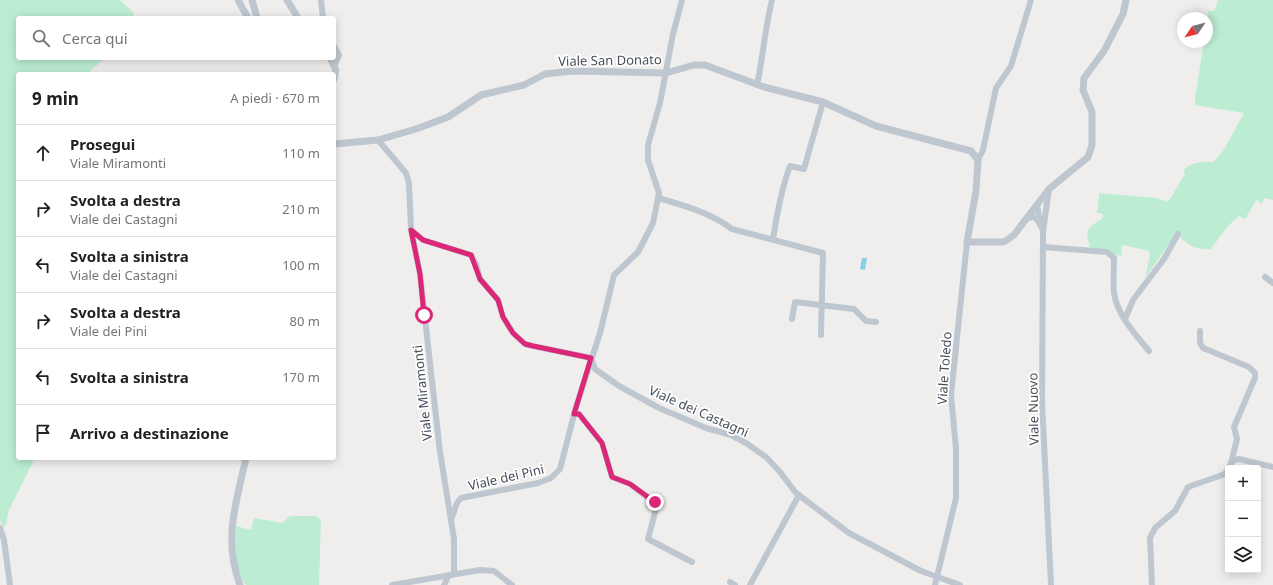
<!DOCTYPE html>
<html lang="it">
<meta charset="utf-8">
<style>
body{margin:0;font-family:"Noto Sans",sans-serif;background:#f6f6f6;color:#202124}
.controls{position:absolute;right:12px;bottom:12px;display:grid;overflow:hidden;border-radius:4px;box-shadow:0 2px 10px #0003}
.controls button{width:36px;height:36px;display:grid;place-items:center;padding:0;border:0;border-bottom:1px solid #e0e0e0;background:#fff;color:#202124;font:20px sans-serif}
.compass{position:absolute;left:1177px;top:12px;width:36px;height:36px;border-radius:50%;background:#fff;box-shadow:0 2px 10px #0003;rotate:235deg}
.stop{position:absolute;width:12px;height:12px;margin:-9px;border:3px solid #db2777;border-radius:50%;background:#fff}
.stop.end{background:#db2777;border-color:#fff;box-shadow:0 1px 4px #0008}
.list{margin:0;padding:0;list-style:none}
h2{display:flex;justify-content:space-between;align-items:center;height:52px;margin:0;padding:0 16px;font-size:17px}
h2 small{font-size:13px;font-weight:400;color:#757577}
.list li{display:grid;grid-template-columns:26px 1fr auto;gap:12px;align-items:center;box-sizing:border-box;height:56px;padding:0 16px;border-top:1px solid #e0e0e0}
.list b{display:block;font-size:15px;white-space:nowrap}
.list p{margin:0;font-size:13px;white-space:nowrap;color:#757577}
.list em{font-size:13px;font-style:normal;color:#757577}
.icon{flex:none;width:22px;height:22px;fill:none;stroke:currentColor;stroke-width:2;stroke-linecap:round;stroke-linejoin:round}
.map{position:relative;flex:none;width:1273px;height:585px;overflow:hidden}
.search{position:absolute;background:#fff;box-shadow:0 2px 10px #0003;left:16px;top:16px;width:320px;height:44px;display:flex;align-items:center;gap:10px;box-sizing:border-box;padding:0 14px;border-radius:4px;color:#757577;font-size:15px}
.panel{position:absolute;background:#fff;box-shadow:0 2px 10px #0003;left:16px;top:72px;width:320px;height:388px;border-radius:4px}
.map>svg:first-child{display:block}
.green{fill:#bcedd3}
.water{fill:#8acfea}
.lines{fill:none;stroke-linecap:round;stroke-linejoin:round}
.minor{stroke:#bec7cf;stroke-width:6}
.tertiary{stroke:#bec7cf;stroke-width:7}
.route{stroke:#db2777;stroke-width:5}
.labels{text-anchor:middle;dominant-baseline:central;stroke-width:3.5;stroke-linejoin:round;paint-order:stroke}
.street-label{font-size:13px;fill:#464f5a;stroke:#fff}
</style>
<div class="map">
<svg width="1273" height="585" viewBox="0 0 1273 585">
<rect width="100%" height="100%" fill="#f0eeed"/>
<g class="green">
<polygon points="0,0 120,0 134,13 133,18 18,18 18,58 105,58 87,74 18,74 18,458 35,458 9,510 6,524 3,528 0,520"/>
<path d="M1218 0H1273V200L1264 198 1262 204 1256 200 1245 219 1239 216 1228 226 1211 249C1193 250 1189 245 1176 234L1145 278 1150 255 1149 251 1123 245 1121 246 1122 256 1091 250C1085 232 1085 228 1102 219L1103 214 1096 212 1098 209 1099 193 1157 198 1168 202 1185 174 1183 171C1192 161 1200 162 1213 162L1223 151 1244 113 1195 105V98L1204 42H1207L1208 11H1214Z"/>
<path d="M290 516H316L321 520 319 585H246C233 570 236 544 236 526L251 530 254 518 282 523Z"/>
</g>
<polygon class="water" points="862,258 867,258 865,270 860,269"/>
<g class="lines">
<g class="minor">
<polyline points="321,0 323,18"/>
<polyline points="334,46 339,55 335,65"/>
<path d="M757 85C763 57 765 28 772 0"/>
<polyline points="378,140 406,173 409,183 411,230 420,274 440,452 454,539 454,574"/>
<polyline points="978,160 983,150 996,88 1011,66 1031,0"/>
<polyline points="1049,189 1043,231 1042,402 1051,585"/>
<path d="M658 198C683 205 711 213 732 229L823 253 821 335"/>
<polyline points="1037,205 1040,222"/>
<polyline points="1028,218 1033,217 1037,219 1043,230"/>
<polyline points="411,230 423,240 471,255 476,264 480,279 498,300 503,317 513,333 525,344 533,346 591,358"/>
<path d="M773 239C777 213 781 190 790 166L804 169 823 102"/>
<path d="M1043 247 1107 252 1114 258C1114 270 1113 282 1114 293 1117 315 1136 335 1149 351"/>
<polyline points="1265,277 1273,283"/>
<polyline points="792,319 795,302 854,309 866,321 876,322"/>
<polyline points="1125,319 1133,300 1164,259 1178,234"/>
<polyline points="1200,331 1200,343 1203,348 1249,367 1255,373 1255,378 1234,427 1237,439 1231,463"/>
<polyline points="591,358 595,369 619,386 659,408 706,428 731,435 746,443 766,457 780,472 796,493 849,533 921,571 960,585"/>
<polyline points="574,414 579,414 602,443 612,477 630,484 657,505 648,539 692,562"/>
<polyline points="1230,465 1234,460 1239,459 1273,467"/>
<polyline points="451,520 457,503 461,498 538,483 551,478 560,469 576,407 600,333 614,275 638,252 653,223 659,193 648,160 648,145 660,103 673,34 682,0"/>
<polyline points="0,528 4,540 10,585"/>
<polyline points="730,582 735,585"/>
<polyline points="392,585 480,570 494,571 512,585"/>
<polyline points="444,585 449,575"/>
<polyline points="750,585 799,495"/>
<polyline points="935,585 956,498 956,449 951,395 967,242"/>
<polyline points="1152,585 1150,538 1155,528 1175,511 1188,487 1225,474 1228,469"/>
</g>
<g class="tertiary">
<polyline points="238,0 248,18"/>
<polyline points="252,0 257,18"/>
<polyline points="287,0 298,18"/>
<polyline points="330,58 336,70 334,79"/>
<polyline points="334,144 378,140 416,129 448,117 481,95 524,85 545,74 573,71 666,73 694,65 705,65 764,87 823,102 876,126 971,151 978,160 976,191 967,242 1004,242 1014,235 1049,189 1088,157 1092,145 1092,112 1083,90 1084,78 1104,51 1123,14 1126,0"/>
<path d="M240 585C223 540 236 503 246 458"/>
</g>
</g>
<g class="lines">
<polyline class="route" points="424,315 420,274 411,230 423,240 471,255 480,279 498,300 503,317 513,333 525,344 533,346 591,358 574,414 579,414 602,443 612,477 630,484 655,502"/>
</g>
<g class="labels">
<g class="street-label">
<text transform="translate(610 60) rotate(-1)">Viale San Donato</text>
<text transform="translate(944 368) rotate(-86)">Viale Toledo</text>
<text transform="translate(422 393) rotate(-96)">Viale Miramonti</text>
<text transform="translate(1033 409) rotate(-91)">Viale Nuovo</text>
<text transform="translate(699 411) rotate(24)">Viale dei Castagni</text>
<text transform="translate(506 477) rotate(-13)">Viale dei Pini</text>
</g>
</g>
</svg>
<div class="controls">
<button>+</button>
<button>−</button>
<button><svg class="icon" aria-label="layers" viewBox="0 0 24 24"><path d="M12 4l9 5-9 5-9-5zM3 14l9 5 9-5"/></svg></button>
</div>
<svg class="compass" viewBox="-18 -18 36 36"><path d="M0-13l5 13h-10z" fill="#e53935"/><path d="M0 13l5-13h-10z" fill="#757577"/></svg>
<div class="stop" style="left:424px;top:315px"></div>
<div class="stop end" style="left:655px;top:502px"></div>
<div class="search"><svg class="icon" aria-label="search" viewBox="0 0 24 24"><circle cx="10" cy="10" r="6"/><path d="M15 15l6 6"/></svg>Cerca qui</div>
<section class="panel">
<h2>9 min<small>A piedi · 670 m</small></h2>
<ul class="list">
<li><svg class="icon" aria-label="ahead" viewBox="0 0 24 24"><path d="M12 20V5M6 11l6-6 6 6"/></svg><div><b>Prosegui</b><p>Viale Miramonti</p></div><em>110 m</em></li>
<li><svg class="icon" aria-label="right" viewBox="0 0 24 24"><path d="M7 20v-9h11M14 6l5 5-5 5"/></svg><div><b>Svolta a destra</b><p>Viale dei Castagni</p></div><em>210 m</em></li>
<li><svg class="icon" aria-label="left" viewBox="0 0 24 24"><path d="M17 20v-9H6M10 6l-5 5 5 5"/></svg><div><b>Svolta a sinistra</b><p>Viale dei Castagni</p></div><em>100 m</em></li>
<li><svg class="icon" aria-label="right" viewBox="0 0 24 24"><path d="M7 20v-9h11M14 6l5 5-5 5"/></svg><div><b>Svolta a destra</b><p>Viale dei Pini</p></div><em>80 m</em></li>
<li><svg class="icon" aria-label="left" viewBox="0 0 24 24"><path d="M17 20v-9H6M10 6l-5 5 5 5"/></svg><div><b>Svolta a sinistra</b></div><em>170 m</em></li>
<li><svg class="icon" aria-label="arrive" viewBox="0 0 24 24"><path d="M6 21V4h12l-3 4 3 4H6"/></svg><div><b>Arrivo a destinazione</b></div></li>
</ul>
</section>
</div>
